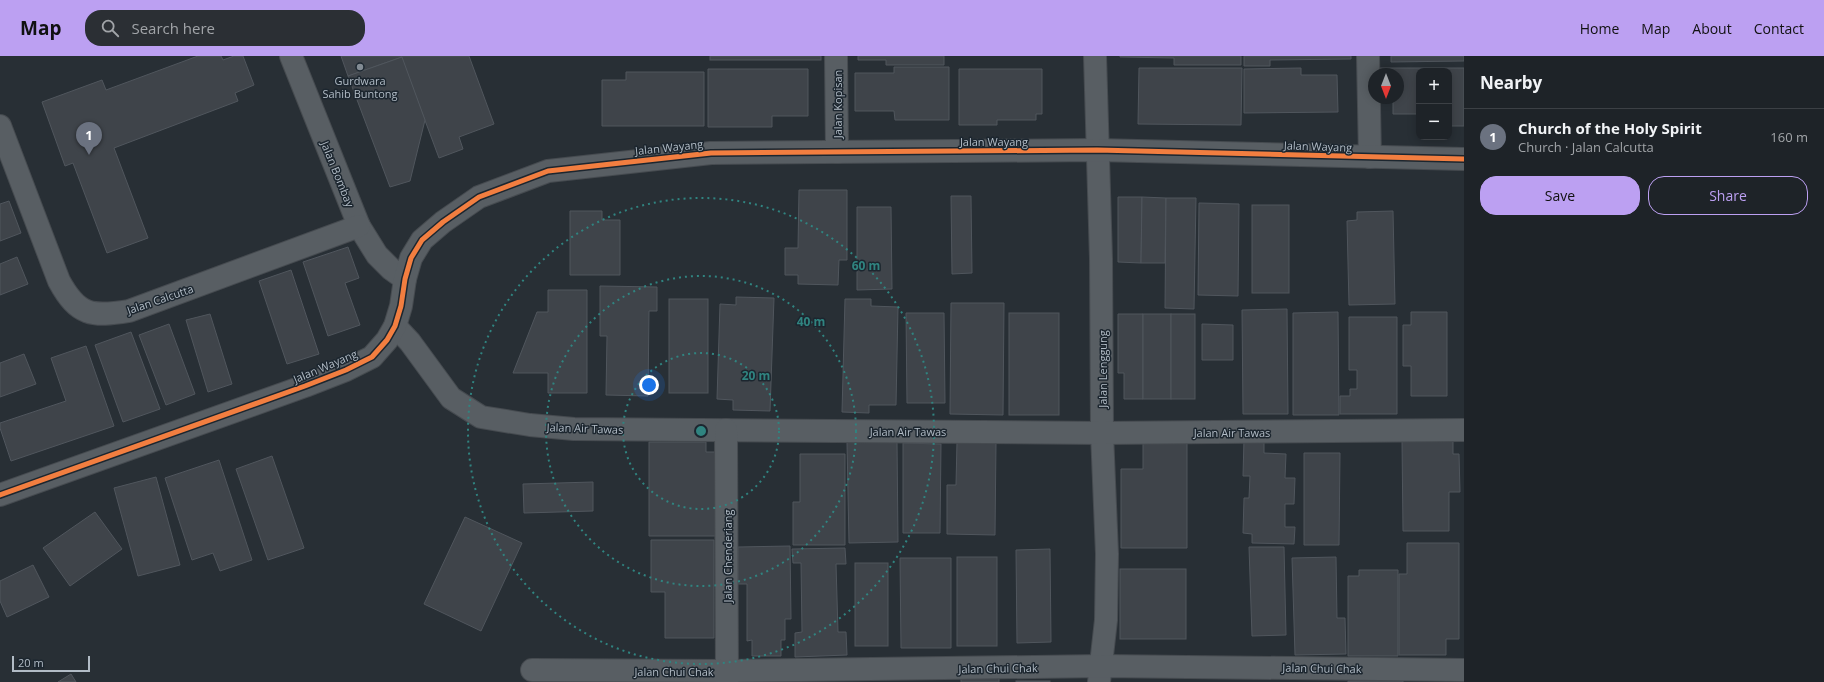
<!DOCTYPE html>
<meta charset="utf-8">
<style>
body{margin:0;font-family:"Open Sans",sans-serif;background:#2b2f34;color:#f1f3f6}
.controls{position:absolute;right:12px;top:12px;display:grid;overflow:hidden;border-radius:8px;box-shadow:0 2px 10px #0003}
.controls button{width:36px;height:36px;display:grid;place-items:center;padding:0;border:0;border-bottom:1px solid #3c4045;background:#1e2328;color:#f1f3f6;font:20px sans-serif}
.compass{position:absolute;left:1368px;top:12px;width:36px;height:36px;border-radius:50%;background:#1e2328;box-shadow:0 2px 10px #0003;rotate:180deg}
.scale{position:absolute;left:12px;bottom:10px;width:78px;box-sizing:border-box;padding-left:4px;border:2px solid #b2bcc6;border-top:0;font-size:11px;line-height:14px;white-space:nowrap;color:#b2bcc6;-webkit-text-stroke:3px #1c262f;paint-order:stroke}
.you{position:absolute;left:649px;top:329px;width:14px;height:14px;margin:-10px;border:3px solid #fff;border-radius:50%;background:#1a73e8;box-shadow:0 0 0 6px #1a73e833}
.badge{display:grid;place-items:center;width:26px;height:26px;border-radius:50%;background:#bca0f2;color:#fff;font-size:13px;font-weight:700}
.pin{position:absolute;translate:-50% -33px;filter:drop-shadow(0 1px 2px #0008)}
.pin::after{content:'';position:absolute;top:21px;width:14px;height:12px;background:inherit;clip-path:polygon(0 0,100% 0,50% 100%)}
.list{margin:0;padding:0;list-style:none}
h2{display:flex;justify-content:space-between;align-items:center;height:52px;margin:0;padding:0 16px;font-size:17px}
h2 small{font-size:13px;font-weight:400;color:#a1a4a8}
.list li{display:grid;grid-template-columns:26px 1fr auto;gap:12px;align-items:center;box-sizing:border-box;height:56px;padding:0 16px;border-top:1px solid #3c4045}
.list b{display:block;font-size:15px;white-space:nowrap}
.list p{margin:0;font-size:13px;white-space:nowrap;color:#a1a4a8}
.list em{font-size:13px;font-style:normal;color:#a1a4a8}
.actions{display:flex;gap:8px;padding:12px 16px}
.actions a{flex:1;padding:9px 0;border:1px solid #bca0f2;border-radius:16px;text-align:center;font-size:14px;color:#bca0f2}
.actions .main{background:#bca0f2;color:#111}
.icon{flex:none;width:22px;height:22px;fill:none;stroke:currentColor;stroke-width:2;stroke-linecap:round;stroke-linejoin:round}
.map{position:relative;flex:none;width:1464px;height:626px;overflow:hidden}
header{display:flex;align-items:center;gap:24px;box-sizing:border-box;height:56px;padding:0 20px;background:#bca0f2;color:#111}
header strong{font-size:19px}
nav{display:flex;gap:22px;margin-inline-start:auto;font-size:14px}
.search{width:280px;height:36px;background:#2b2f34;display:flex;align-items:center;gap:10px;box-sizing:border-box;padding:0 14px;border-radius:16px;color:#a1a4a8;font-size:15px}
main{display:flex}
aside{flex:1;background:#1e2328}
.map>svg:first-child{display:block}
.building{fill:#3f444a;stroke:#50565d}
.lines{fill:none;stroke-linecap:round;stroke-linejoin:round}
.street-casing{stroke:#464b50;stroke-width:24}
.street{stroke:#585e63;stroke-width:22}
.cycleway-casing{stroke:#1c262f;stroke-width:8}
.cycleway{stroke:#f27e40;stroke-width:5}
.ring{fill:none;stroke:#308480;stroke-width:2;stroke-dasharray:2 4}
.poi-dot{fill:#828b93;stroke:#1c262f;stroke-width:1.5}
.labels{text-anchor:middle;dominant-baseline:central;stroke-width:3;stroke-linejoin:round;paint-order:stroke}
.poi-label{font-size:11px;fill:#b2bcc6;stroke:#1c262f}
.street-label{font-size:11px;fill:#b2bcc6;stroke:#1c262f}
.centre{fill:#308480;stroke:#1c262f;stroke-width:2}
.ring-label{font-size:12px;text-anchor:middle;font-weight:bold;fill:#308480;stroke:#1c262f;stroke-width:3;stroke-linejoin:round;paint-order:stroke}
</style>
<header>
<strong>Map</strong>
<div class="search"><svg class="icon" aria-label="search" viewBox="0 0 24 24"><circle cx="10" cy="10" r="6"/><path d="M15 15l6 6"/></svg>Search here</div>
<nav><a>Home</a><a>Map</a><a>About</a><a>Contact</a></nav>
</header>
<main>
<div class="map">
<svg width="1464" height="626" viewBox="0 0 1464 626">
<rect width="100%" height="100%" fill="#282f35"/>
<g class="building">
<polygon points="198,0 221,0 223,4 234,0 243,0 254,29 235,37 238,45 114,92 148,182 107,197 73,107 65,110 42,46 102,24 106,34"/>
<polygon points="341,0 401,0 402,1 348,20"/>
<polygon points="401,0 469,0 494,68 459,81 463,93 439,102"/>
<rect x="710" y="0" width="111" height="4"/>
<polygon points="858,0 944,0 944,9 886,9 886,4 858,4"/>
<polygon points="1120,0 1241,0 1241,9 1174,9 1174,2 1120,1"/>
<polygon points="1244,0 1351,0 1351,3 1270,4 1270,10 1244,10"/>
<polygon points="1391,0 1464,0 1464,5 1391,6"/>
<polygon points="402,1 425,64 410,125 390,131 348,20"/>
<polygon points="894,11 949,11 949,64 895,64 894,55 855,55 855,17 894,17"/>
<polygon points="1139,12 1242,12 1241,69 1138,68"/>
<polygon points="1301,12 1301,19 1337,19 1338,56 1244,57 1244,13"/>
<polygon points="1371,12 1464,12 1464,70 1449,70 1449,15 1419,15 1419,58 1393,58 1393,42 1398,42 1398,18 1374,18"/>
<polygon points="708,13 808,13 808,60 772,60 772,71 708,71"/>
<polygon points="959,13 1042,13 1042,58 1036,58 1036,64 997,64 997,69 959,69"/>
<polygon points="626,16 704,16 704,70 602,70 602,24 626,24"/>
<polygon points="799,134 847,134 847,204 839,204 838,229 798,228 798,219 785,219 785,192 798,192"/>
<polygon points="951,140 971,140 972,217 952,218"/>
<polygon points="1118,141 1142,141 1141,207 1118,206"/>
<polygon points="1142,141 1166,142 1165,207 1141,207"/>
<polygon points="1166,142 1196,142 1194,253 1165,252"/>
<polygon points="9,145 21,177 0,185 0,148"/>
<polygon points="1199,147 1239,148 1238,240 1198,239"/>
<rect x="1252" y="149" width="37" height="88"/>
<polygon points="857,151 891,151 892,233 857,234"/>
<polygon points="570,155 602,155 602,164 620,164 620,219 570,219"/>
<polygon points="1393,155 1395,248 1349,249 1347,165 1357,164 1357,156"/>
<polygon points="348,191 359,222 345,227 360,269 328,280 303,206"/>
<polygon points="17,201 28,228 0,239 0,208"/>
<polygon points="291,214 319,298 287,308 259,225"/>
<polygon points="600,230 657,231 657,255 649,255 648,340 606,339 607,280 600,280"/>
<polygon points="548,234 587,234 587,337 548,337 548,317 513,317 537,256 548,256"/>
<polygon points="736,241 774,242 770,355 733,354 733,344 717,343 720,248 736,249"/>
<rect x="669" y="243" width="39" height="94"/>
<polygon points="845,243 871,243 871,250 898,251 896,349 869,349 869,357 842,356"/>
<polygon points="951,247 1004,247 1003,359 950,358"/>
<polygon points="1287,253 1288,358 1243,358 1242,254"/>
<polygon points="1338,256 1339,359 1293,359 1293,257"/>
<polygon points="1411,256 1447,256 1447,340 1411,340 1411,310 1403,310 1403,269 1411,269"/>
<polygon points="906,257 944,257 945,347 907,347"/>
<rect x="1009" y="257" width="50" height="102"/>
<polygon points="210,258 232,328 208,336 186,264"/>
<polygon points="1118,258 1143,258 1143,343 1124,343 1124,317 1118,317"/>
<rect x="1143" y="258" width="28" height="85"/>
<rect x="1171" y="258" width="24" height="85"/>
<polygon points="1349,261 1397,261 1397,358 1340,358 1340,340 1350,340 1350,333 1357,333 1357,314 1349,314"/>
<polygon points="169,268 195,338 166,349 139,279"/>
<polygon points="1202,268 1233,269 1233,304 1202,304"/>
<polygon points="131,276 160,353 123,366 95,289"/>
<polygon points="86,290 114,370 11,405 0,372 0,367 66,345 51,302"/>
<polygon points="24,298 36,328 0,341 0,307"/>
<polygon points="1143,382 1187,382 1187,492 1121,492 1121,413 1143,413"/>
<polygon points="1244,383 1264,383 1264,397 1286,398 1285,422 1295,422 1294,448 1285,448 1285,471 1295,471 1294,488 1252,487 1252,478 1243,477 1244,442 1249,442 1250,420 1243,420"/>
<polygon points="1402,384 1453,384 1453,398 1459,398 1460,436 1449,436 1449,475 1403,475"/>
<polygon points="649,386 706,386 706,396 716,396 716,480 649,480"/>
<polygon points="847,386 897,386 898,486 849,487"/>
<polygon points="957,386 996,386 995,479 947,478 947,429 956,429"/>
<polygon points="903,387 941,388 940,477 903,477"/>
<polygon points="1304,397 1340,397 1339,489 1304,489"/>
<polygon points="800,398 845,398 845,489 793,489 793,446 800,446"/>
<polygon points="272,400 304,492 268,504 236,413"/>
<polygon points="219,404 252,504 220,515 213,497 192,504 165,422"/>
<polygon points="156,421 180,509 138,520 114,432"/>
<polygon points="593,426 593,455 524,457 523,428"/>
<polygon points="95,456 122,493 70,530 43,492"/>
<polygon points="465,461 522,487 481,575 424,548"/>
<polygon points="651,484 714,484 714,582 665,582 665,536 651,536"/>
<polygon points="1407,487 1459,487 1459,583 1446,583 1446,599 1399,599 1399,518 1407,518"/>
<polygon points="790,490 791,563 785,563 785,584 781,584 781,600 752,600 752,584 747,585 747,528 738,528 738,491"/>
<polygon points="1249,491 1284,491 1286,579 1252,580"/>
<polygon points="845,492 846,508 836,508 838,576 846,576 847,599 795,601 795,577 802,576 801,507 793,507 792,493"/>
<polygon points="1050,493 1051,586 1017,587 1016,494"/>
<rect x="957" y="501" width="40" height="89"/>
<polygon points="1336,501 1337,562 1345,562 1346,598 1295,599 1292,502"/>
<polygon points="900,502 951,502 951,592 901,592"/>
<rect x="855" y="507" width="33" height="83"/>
<polygon points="33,509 49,541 7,561 0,545 0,525"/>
<rect x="1120" y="513" width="66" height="70"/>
<polygon points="1359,514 1398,514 1398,600 1348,600 1348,520 1359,520"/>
<polygon points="71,618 76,626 58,626"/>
<rect x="961" y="621" width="38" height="5"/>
<polygon points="1403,624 1403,626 1348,626 1348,625"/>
<rect x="1016" y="625" width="34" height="1"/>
</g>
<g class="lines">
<defs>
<g id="street">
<polyline points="291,0 359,170 377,199 391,213 405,223"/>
<polyline points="836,0 837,96"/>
<polyline points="1095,0 1101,203 1102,377 1107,498 1106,564 1099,626"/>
<polyline points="1368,0 1370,101"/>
<path d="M0 70 59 225C78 260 92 261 129 255L359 170"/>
<polyline points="395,270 410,286 451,342 481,361 530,369 574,373 1102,377 1464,374"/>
<polyline points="726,374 727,626"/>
<polyline points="0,439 305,330 346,314 372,301 387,284 395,270 401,250 405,223 411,202 422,184 443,166 479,141 548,115 711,97 1097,94 1464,103"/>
<polyline points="532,614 727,615 1102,610 1464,614"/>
</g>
</defs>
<use href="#street" class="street-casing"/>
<use href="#street" class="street"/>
<defs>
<polyline id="cycleway" points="0,439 305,330 346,314 372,301 387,284 395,270 401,250 405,223 411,202 422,184 443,166 479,141 548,115 711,97 1097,94 1464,103"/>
</defs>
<use href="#cycleway" class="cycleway-casing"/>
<use href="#cycleway" class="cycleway"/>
</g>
<g class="ring">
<circle cx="701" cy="375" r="78"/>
<circle cx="701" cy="375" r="155"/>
<circle cx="701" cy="375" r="233"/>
</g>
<circle class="poi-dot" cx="360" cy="11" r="4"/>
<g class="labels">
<g class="poi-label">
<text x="360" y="24">Gurdwara<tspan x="360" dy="13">Sahib Buntong</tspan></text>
</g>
<g class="street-label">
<text transform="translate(837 48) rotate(-90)">Jalan Kopisan</text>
<text x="994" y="85">Jalan Wayang</text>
<text transform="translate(1318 90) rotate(2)">Jalan Wayang</text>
<text transform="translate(669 91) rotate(-6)">Jalan Wayang</text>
<text transform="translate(338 118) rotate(68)">Jalan Bombay</text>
<text transform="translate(160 243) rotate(-19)">Jalan Calcutta</text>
<text transform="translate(325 310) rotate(-23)">Jalan Wayang</text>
<text transform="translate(1102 313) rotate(-90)">Jalan Lenggung</text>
<text transform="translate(585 372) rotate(2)">Jalan Air Tawas</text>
<text x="908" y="375">Jalan Air Tawas</text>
<text x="1232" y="376">Jalan Air Tawas</text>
<text transform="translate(727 500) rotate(-90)">Jalan Chenderiang</text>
<text transform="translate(998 612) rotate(-1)">Jalan Chui Chak</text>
<text transform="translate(1322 612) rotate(1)">Jalan Chui Chak</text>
<text x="674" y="615">Jalan Chui Chak</text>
</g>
</g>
<circle cx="701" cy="375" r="6" class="centre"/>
<g class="ring-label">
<text x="866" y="214">60 m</text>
<text x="811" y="270">40 m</text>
<text x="756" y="324">20 m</text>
</g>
</svg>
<div class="controls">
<button>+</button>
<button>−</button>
</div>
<svg class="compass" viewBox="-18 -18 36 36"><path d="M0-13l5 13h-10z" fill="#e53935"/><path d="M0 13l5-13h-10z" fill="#a1a4a8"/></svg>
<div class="scale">20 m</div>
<div class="you"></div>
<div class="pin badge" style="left:89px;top:99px;background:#6b7280">1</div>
</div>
<aside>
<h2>Nearby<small></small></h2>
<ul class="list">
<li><span class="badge" style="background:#6b7280">1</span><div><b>Church of the Holy Spirit</b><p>Church · Jalan Calcutta</p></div><em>160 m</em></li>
</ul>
<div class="actions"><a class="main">Save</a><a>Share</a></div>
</aside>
</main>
